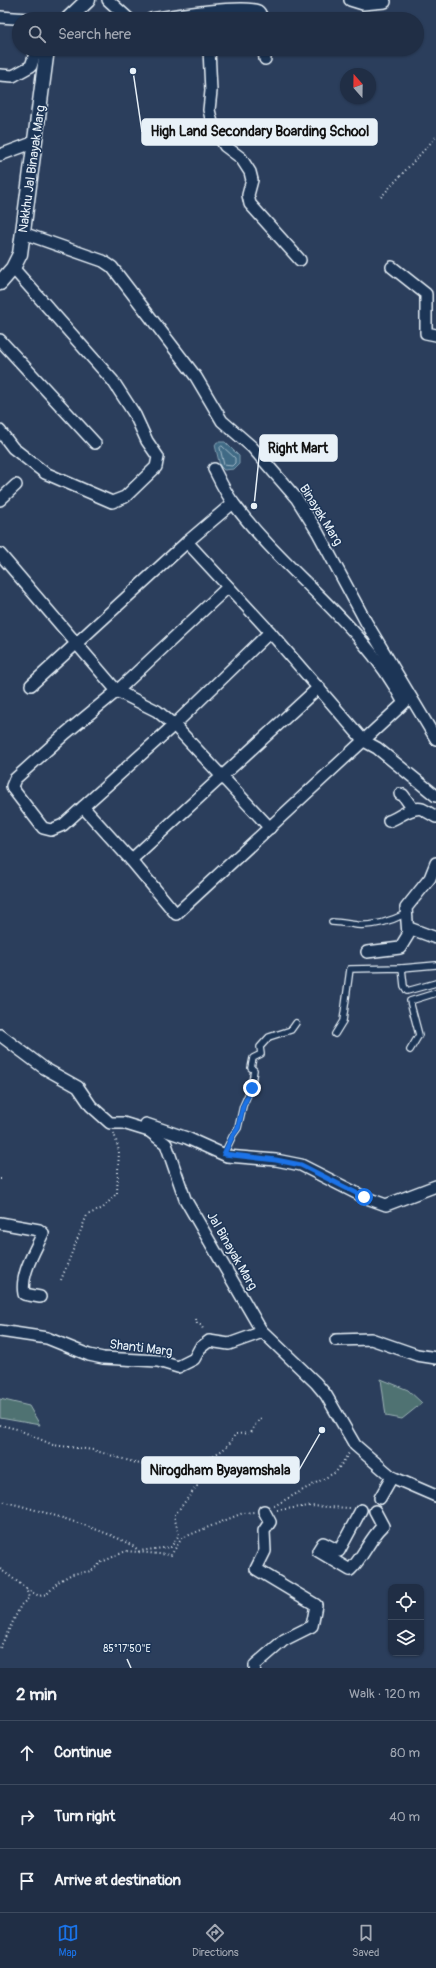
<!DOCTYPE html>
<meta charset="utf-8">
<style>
body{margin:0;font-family:Pangolin,sans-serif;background:#28364c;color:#f1f3f6}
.controls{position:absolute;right:12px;bottom:12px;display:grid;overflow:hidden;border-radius:8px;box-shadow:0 1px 3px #0004}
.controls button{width:36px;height:36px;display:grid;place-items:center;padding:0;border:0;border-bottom:1px solid #3d4a5e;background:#202e45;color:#f1f3f6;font:20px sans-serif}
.compass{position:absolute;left:340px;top:68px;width:36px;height:36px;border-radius:50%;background:#202e45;box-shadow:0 1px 3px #0004;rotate:340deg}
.stop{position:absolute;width:12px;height:12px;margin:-9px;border:3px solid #1a73e8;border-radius:50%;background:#fff}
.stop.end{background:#1a73e8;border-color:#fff;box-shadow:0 1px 4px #0008}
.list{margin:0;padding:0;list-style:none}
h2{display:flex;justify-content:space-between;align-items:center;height:52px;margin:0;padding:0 16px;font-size:17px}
h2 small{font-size:13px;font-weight:400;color:#a2a8b3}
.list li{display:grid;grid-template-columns:26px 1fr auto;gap:12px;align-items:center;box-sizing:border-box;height:64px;padding:0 16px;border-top:1px solid #3d4a5e}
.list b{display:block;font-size:15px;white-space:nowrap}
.list em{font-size:13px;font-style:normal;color:#a2a8b3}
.icon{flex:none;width:22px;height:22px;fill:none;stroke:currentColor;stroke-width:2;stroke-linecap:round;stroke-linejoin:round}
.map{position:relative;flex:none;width:436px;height:1668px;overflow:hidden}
.search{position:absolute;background:#202e45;box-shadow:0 1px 3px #0004;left:12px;right:12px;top:12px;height:44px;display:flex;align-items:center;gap:10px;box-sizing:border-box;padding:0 14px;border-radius:22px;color:#a2a8b3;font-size:15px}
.sheet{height:244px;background:#202e45}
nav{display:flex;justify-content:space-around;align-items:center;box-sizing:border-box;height:56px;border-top:1px solid #3d4a5e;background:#202e45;font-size:11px;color:#a2a8b3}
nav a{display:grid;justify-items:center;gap:2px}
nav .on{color:#1a73e8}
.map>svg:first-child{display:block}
.green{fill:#4f7272;stroke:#9cb2b5}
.water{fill:#3f6a85;stroke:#83a0b3}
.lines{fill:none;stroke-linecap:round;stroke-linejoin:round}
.shore{stroke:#a4bbca;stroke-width:1}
.service-casing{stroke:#e8f1f8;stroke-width:8}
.minor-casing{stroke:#e8f1f8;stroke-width:14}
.tertiary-casing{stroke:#e8f1f8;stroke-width:17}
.path{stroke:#e8f1f8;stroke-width:2;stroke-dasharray:1 3;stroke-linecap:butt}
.service{stroke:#1d3557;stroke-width:5.5}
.minor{stroke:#1d3557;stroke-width:11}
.tertiary{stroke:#1d3557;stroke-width:14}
.route{stroke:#1a73e8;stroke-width:5}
.ticks{fill:none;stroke:#e8f1f8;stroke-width:1.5}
.labels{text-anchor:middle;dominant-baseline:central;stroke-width:3;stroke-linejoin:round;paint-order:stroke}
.street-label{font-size:13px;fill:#e8f1f8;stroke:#1d3557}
.ticks-label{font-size:10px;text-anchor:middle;fill:#e8f1f8;stroke:#1d3557;stroke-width:3;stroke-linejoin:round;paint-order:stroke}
.leader{fill:none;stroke:#e8f1f8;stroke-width:1.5}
.callout-dot{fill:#e8f1f8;stroke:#1d3557;stroke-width:1.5}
.callout{fill:#e8f1f8;stroke:#e8f1f8;stroke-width:1.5}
.callout-label{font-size:14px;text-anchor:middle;font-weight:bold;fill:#111}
</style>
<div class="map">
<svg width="436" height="1668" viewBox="0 0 436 1668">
<rect width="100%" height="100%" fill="#2b3e5c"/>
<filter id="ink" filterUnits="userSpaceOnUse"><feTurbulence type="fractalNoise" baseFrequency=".025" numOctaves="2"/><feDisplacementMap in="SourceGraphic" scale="8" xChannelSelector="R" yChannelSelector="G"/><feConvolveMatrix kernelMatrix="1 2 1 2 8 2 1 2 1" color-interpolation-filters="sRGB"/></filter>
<g filter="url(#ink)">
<g class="green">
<polygon points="381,1379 408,1390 422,1403 402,1419 386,1416"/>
<polygon points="0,1399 29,1406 40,1425 0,1418"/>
</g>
<polygon class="water" points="217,442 225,442 239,456 239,464 234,469 224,470 220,466 215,445"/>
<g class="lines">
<polygon class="shore" points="222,446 235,458 235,463 232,466 224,465 220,448"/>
<defs>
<g id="service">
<path d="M332 922C340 922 348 924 357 925 373 926 391 921 405 914"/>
<polyline points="402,968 436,965"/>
<polyline points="335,1034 343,1021 350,969 402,968 404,986 407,991 436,983"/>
<polyline points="410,1050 419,1035 410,1001 436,993"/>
<polyline points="224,1154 233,1135 238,1128 243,1106 251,1088 254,1070 251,1068 253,1058 261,1054 260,1047 269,1037 291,1030 296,1023"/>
</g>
<g id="minor">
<polyline points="108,0 129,19"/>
<polyline points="350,0 363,4 385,2"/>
<polyline points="0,17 28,19"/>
<path d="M151 19C169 16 246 4 258 11 261 13 261 16 262 19"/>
<polyline points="209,49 211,91 209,110 213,127 225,146 241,158 250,172 252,180 248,195 250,204 300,260"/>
<polyline points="264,49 265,59"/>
<polyline points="0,75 13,76 31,66 35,54 40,49"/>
<polyline points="0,155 35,142"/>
<polyline points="23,233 103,261 112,267 196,377 222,421 252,447 297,499 317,531 366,622 436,739"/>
<polyline points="392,267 426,294 426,333 436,335"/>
<polyline points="0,340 95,443"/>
<polyline points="0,431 13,448 45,473 112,502 125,497 156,467 158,457 147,441 135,415 113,381 13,268"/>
<polyline points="0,500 16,485"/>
<polyline points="187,542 270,632 364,741 377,748 436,796"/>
<polyline points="0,554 117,691 157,711 174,725 270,828"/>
<polyline points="228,587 117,691 66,733 15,779 12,786 13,789 43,828 51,830 63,825 174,725 270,632"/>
<polyline points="31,685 187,542 233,503"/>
<polyline points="400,794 403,795 413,809"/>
<path d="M83 807 131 860 176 914 404 703C364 624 286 574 234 504 226 494 220 481 214 469"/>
<path d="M389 821C398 818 412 806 422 809 426 811 431 814 436 817"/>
<polyline points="131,860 319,687"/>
<polyline points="409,928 436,938"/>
<polyline points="367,952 400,948 408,935 406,908 430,878 436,863"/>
<polyline points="0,1035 44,1068 78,1087 91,1106 110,1123 123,1123 149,1131 166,1144 185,1199 261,1330 316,1383 326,1395 355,1445 392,1477 436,1496"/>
<polyline points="146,1124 187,1138 227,1156 276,1160 301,1165 364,1197 386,1205 436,1186"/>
<path d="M0 1223 39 1230 43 1233C35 1251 20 1274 24 1294L40 1297"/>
<polyline points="0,1331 47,1338 89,1355 103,1358 158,1361 178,1367 194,1359 200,1348 209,1341 229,1344 257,1334 261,1330"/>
<polyline points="336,1340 371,1339 417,1355 436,1358"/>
<polyline points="380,1498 392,1477"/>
<path d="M361 1510 339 1551 323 1543 318 1551 350 1570C363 1558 369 1539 383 1526L375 1511"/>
<polyline points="255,1668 255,1665 284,1640 312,1626 316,1605 256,1569 265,1551 264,1531 270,1522 264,1511"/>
</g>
<g id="tertiary">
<polyline points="68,19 88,0"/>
<polyline points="0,283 13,268 20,254 47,49"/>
</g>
</defs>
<use href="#service" class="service-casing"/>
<use href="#minor" class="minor-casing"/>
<use href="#tertiary" class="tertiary-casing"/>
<g class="path">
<polyline points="381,197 436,137"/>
<polyline points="0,1179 3,1179"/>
<polyline points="61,1280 87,1215 103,1208 117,1193 119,1151 114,1133"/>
<polyline points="196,1319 197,1324 201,1325 204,1331"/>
<polyline points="0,1425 17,1429 53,1445 93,1450 150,1467"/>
<path d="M0 1501C26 1506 123 1534 139 1551L171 1547 179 1535 174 1516 197 1486 196 1466 202 1467 207 1458C220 1453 229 1447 235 1434L251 1433 255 1425 262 1417"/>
<polyline points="274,1506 336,1472 349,1453"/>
<polyline points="277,1510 310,1506 350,1508"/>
<polyline points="0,1569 26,1588 29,1598 21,1605 0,1648"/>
<polyline points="26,1589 39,1596 47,1594 58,1582 72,1574 91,1571 102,1562 126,1551 171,1555 182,1538 243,1513 254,1512"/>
</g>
<use href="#service" class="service"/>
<use href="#minor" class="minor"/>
<use href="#tertiary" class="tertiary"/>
</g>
</g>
<g class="lines" filter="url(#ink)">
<polyline class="route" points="252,1088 243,1106 238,1128 233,1135 224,1154 276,1160 301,1165 364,1197"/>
</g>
<path class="ticks" d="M127 1659 131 1668"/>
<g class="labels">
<g class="street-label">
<text transform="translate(32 169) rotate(-82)">Nakkhu Jal Binayak Marg</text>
<text transform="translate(321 515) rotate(58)">Binayak Marg</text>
<text transform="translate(232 1251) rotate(60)">Jal Binayak Marg</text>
<text transform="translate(141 1348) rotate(7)">Shanti Marg</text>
</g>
</g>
<g class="ticks-label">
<text x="127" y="1652">85°17'50"E</text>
</g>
<path class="leader" d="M133 71L142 132M254 506L260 448M322 1430L299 1470"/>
<g class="callout-dot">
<circle cx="133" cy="71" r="4"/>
<circle cx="254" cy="506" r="4"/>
<circle cx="322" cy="1430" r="4"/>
</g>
<g class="callout">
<rect x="142" y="119" width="235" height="26" rx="4"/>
<rect x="260" y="435" width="77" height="26" rx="4"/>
<rect x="142" y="1457" width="157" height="26" rx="4"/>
</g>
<g class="callout-label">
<text x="260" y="136">High Land Secondary Boarding School</text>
<text x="298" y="453">Right Mart</text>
<text x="220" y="1475">Nirogdham Byayamshala</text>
</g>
</svg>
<div class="controls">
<button><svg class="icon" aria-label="locate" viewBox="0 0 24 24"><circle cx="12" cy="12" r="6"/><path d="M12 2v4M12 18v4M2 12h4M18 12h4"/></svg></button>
<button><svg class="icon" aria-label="layers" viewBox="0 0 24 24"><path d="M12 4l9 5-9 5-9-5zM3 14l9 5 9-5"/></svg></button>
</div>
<svg class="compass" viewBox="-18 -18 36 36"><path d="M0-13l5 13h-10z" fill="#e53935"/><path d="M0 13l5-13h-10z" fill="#a2a8b3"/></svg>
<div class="stop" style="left:364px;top:1197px"></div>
<div class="stop end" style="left:252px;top:1088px"></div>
<div class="search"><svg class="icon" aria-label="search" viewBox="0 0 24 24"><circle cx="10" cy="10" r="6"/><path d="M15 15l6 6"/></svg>Search here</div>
</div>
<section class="sheet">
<h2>2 min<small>Walk · 120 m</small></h2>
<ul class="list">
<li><svg class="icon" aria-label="ahead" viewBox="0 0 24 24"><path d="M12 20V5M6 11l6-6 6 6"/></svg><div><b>Continue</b></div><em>80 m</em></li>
<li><svg class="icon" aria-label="right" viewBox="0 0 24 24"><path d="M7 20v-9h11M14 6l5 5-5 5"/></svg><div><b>Turn right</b></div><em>40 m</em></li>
<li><svg class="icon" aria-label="arrive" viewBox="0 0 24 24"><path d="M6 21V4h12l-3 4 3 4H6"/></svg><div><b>Arrive at destination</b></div></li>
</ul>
</section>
<nav>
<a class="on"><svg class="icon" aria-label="map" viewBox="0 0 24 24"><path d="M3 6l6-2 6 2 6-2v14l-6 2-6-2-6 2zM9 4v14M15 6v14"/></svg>Map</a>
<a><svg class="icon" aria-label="directions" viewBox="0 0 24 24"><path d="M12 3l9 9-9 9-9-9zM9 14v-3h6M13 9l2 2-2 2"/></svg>Directions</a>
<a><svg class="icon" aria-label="saved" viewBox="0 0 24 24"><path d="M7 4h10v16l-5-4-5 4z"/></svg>Saved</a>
</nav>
